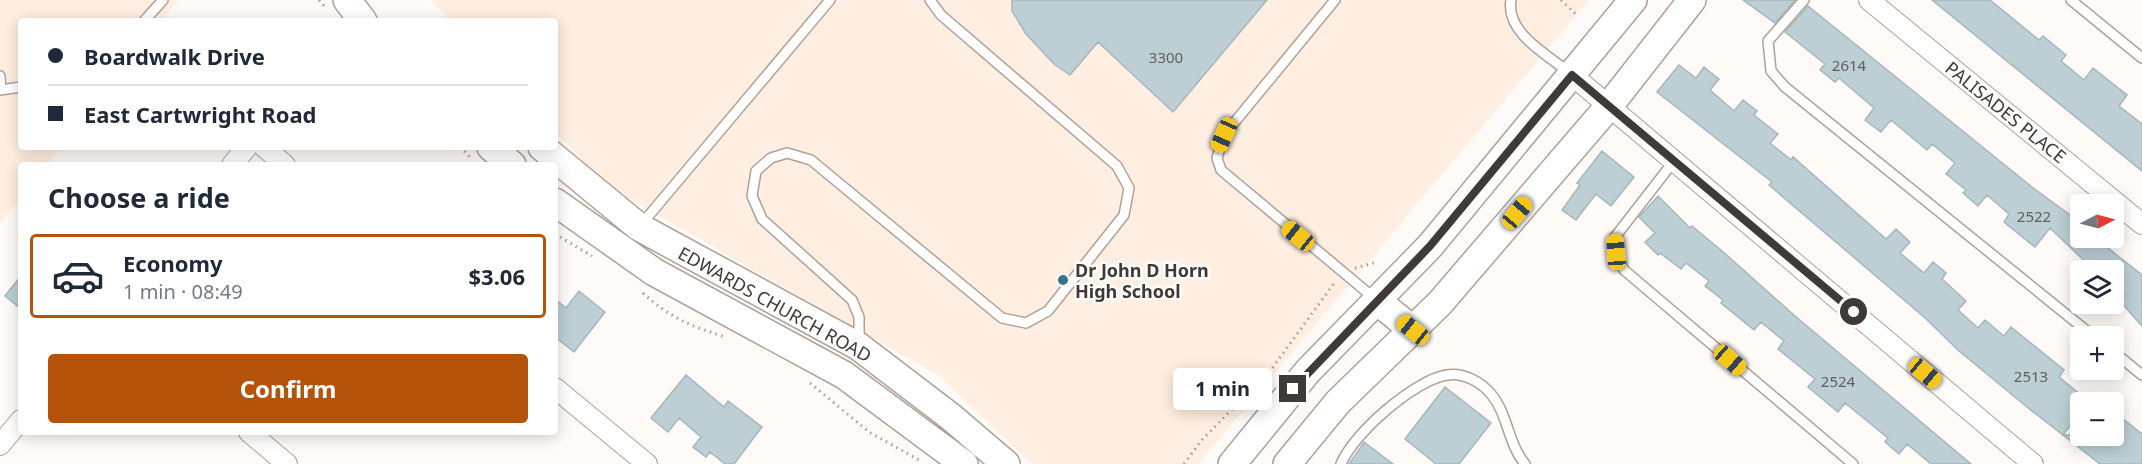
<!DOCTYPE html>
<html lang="en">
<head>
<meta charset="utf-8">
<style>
  body { margin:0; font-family:"Noto Sans",sans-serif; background:#f2f2f3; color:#1f2937; height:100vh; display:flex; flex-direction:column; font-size:22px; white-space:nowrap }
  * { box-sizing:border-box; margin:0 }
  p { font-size:20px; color:#747a83 }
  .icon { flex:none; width:33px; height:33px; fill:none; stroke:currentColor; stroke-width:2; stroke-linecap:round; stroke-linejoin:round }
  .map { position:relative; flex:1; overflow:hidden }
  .details { position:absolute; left:18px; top:162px; width:540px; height:273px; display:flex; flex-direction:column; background:#fff; border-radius:6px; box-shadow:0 3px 15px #0003 }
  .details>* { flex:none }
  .top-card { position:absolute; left:18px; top:18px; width:540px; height:132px; border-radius:6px; box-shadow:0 3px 15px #0003; display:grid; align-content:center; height:132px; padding:0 30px; background:#fff }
  .needle { width:39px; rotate:84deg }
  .fabs { position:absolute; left:2070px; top:194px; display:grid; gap:12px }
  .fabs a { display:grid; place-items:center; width:54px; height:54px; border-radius:6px; background:#fff; box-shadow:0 3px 15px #0003; font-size:30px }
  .end { position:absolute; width:27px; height:27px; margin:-14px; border:8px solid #403a36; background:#fff; box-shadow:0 0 0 3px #fff }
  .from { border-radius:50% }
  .bubble { position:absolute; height:42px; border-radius:6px; background:#fff; box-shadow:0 3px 15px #0003; font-size:20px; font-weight:700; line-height:42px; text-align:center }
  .car { position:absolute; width:18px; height:36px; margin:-18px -9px; border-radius:8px; box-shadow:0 0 4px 2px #0007; background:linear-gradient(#f5c518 24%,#345 0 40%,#f5c518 0 76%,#345 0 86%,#f5c518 0) }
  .top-card b { display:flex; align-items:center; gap:21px; height:57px; font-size:22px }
  .top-card b+b { border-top:2px solid #e0e1e3 }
  .top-card i { width:15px; height:15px; background:#1f2937 }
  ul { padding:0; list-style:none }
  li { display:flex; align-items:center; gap:18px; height:84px; margin:0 12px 9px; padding:0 18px; border:3px solid transparent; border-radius:6px }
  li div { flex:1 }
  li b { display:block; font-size:22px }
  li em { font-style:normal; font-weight:700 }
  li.on { border-color:#b45309 }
  li>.icon { width:54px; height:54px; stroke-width:1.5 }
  h2 { padding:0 30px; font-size:27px; line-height:72px }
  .cta { display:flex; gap:12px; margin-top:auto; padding:12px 30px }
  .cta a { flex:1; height:69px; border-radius:6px; background:#b45309; color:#fff; font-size:24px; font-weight:700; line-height:69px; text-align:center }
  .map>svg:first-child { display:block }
</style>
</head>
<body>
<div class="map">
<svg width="2142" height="464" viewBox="0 0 2142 464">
  <rect width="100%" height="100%" fill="#fdfaf8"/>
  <!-- built -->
  <path fill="#ffeee1" d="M 0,0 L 178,0 L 162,21 L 21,21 L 21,147 L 61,147 L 47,165 L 21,165 L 21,197 L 0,223 Z
    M 431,0 L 1589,0 L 1198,464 L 1032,464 L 938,375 L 607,186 L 555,131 L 555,21 L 451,21 Z"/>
  <!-- building -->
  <path fill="#bdced5" stroke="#a5b6bd" stroke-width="1.5" d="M 1012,0 L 1267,0 L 1173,112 L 1098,42 L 1070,75 L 1054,64 L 1026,34 L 1012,11 Z
    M 1743,0 L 1795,0 L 1775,23 Z
    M 1932,0 L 1990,0 L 2039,40 L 2043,36 L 2066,55 L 2061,61 L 2084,80 L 2093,68 L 2112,83 L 2127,95 L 2119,106 L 2142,124 L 2142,171 Z
    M 1808,6 L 2032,187 L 2070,215 L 2080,224 L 2080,237 L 2094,237 L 2142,275 L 2142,326 L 2120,301 L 2126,296 L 2114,286 L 2114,270 L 2094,270 L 2050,228 L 2035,247 L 2004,222 L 2009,214 L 1987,195 L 1978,206 L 1963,193 L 1966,190 L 1946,174 L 1955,163 L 1932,144 L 1927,150 L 1891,120 L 1881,132 L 1865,120 L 1874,108 L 1839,78 L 1835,82 L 1820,70 L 1825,64 L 1785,32 Z
    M 1679,65 L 1696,78 L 1704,67 L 1719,79 L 1710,90 L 1734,111 L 1743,100 L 1757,111 L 1754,115 L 1778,134 L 1770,143 L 1791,160 L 1793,157 L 1886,239 L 1896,229 L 1910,242 L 1900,253 L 1924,273 L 1933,262 L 1946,273 L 1942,279 L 1966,301 L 1958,310 L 1978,328 L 1985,320 L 2004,336 L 2011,327 L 2064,370 L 2059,377 L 2080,394 L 2080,413 L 2063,435 L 2114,435 L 2123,419 L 2142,434 L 2142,464 L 2100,464 L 2027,407 L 1959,351 L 1924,317 L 1769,185 L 1772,182 L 1657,92 Z
    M 1602,151 L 1634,177 L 1611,206 L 1596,194 L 1576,220 L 1562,210 L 1580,185 L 1577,183 Z
    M 1658,196 L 1690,228 L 1692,226 L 1722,251 L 1795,316 L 1971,464 L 1931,464 L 1907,444 L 1899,454 L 1885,442 L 1888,438 L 1845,403 L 1838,412 L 1808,387 L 1815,379 L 1778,349 L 1784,341 L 1761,322 L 1754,330 L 1721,303 L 1723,300 L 1705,286 L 1709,281 L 1686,263 L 1681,269 L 1660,253 L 1658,255 L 1645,242 L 1655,233 L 1639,217 Z
    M 21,276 L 21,309 L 5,296 Z
    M 579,291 L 605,312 L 574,352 L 555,337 L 555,299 L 566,308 Z
    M 686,375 L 724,407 L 728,401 L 762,427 L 734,464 L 725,464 L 710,452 L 706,457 L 693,447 L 701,437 L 679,418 L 668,432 L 651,418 Z
    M 1445,387 L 1491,423 L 1459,464 L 1436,464 L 1405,439 Z
    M 1364,442 L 1393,464 L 1349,464 Z"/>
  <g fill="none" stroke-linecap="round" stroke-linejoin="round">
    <!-- lane casing -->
    <g stroke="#afa198" stroke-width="12">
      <path id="lane" d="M 1335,0 L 1224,135 L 1217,158 L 1221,170 L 1374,298
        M 1511,0 C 1505,33 1549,56 1570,73
        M 1804,0 L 1768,41 L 1771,71 L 1785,87 L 2093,336
        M 2071,0 L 2142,58
        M 144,21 L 163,0
        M 0,76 L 1,90
        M 0,90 L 21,87
        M 1674,161 L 1615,237 L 1616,252 L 1624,270 L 1853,464
        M 640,226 L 830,0
        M 859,343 L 859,317 L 852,300 L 762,219 L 752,196 L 756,171 L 771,158 L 787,153 L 811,160 L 1002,318 L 1026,323 L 1048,311 L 1124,215 L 1129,188 L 1117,166 L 941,15 L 930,0
        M 2114,352 L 2142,375
        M 1341,464 C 1353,434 1414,380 1447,375 C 1463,372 1481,382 1491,394 C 1508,414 1508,444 1525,464"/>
    </g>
    <!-- street casing -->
    <g stroke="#afa198" stroke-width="22">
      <path id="street" d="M 1869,0 L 2142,224
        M 1572,75 L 2033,464
        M 264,147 L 285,165
        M 232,165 L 247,147
        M 555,388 L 647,464
        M 249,432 L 287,464
        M 0,445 L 21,420"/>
    </g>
    <!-- secondary casing -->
    <g stroke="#afa198" stroke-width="30">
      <path id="secondary" d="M 347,0 L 363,21
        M 491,147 L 512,165
        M 542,147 L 639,227 L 858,346 L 951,417 L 1006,464
        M 555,202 L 654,272 L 844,375 L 964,464
        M 1376,300 L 1413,330
        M 1232,464 L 1308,371 L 1430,246 L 1633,0
        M 1287,464 L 1338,402 L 1440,303 L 1609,106 L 1692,0"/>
    </g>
    <!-- path -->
    <path stroke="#a39f9c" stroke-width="3" stroke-dasharray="1.5 4.5" stroke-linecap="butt" d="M 319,0 L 326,8
      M 1561,0 L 1578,16
      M 460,147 L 472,159
      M 555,234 L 592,256
      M 1355,268 L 1374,263
      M 643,293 C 670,318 691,326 725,337
      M 810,383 L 869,432 L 919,460
      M 1184,464 L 1201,441 L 1238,403 L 1246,390 L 1265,378 L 1335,282"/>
    <!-- lane -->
    <use href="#lane" stroke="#fff" stroke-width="9"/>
    <!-- street -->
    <use href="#street" stroke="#fff" stroke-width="20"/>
    <!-- secondary -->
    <use href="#secondary" stroke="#fff" stroke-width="27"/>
  </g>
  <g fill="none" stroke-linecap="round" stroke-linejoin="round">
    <!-- route -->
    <path stroke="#403a36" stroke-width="8" d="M 1293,389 L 1430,246 L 1572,75 L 1854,312"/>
  </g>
  <!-- markers -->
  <circle fill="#357388" stroke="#fff" stroke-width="2" cx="1063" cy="280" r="6"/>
  <g text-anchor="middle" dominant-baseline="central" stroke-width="5" stroke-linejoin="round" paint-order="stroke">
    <!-- number labels -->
    <g font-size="15" fill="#5f5f5e">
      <text x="1166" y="57">3300</text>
      <text x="1849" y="65">2614</text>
      <text x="2034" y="216">2522</text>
      <text x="2031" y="376">2513</text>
      <text x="1838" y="381">2524</text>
    </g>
    <!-- street labels -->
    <g font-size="18" fill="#403a36" stroke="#fff">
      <text transform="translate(2006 112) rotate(39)">PALISADES PLACE</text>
      <text transform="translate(775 304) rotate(29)">EDWARDS CHURCH ROAD</text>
    </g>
    <!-- poi labels -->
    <g font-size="18" font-weight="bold" fill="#403a36" stroke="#fff" text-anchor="start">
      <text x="1075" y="270">Dr John D Horn<tspan x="1075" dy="21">High School</tspan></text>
    </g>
  </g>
</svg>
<div class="fabs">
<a><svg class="needle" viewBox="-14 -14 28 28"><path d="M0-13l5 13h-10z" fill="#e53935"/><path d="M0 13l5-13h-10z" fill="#747a83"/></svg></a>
<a><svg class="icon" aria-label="layers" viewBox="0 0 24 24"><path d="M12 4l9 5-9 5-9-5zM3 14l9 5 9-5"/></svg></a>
<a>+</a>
<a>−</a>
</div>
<i class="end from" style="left:1854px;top:312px"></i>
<i class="end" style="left:1293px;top:389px"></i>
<div class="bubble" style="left:1173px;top:368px;width:99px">1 min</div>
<i class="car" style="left:1224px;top:135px;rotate:204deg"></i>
<i class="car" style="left:1517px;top:213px;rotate:40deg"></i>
<i class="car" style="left:1298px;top:236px;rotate:309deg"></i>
<i class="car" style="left:1616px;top:252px;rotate:356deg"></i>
<i class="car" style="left:1413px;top:330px;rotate:309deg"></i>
<i class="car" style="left:1730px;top:360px;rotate:131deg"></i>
<i class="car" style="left:1925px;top:373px;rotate:130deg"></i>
<div class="top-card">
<b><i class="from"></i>Boardwalk Drive</b>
<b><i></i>East Cartwright Road</b>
</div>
<section class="details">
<h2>Choose a ride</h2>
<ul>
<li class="on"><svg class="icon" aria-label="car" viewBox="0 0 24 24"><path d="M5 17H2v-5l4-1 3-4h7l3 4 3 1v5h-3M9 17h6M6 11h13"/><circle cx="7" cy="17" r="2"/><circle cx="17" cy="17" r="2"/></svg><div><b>Economy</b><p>1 min · 08:49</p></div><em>$3.06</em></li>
</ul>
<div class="cta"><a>Confirm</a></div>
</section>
</div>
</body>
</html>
